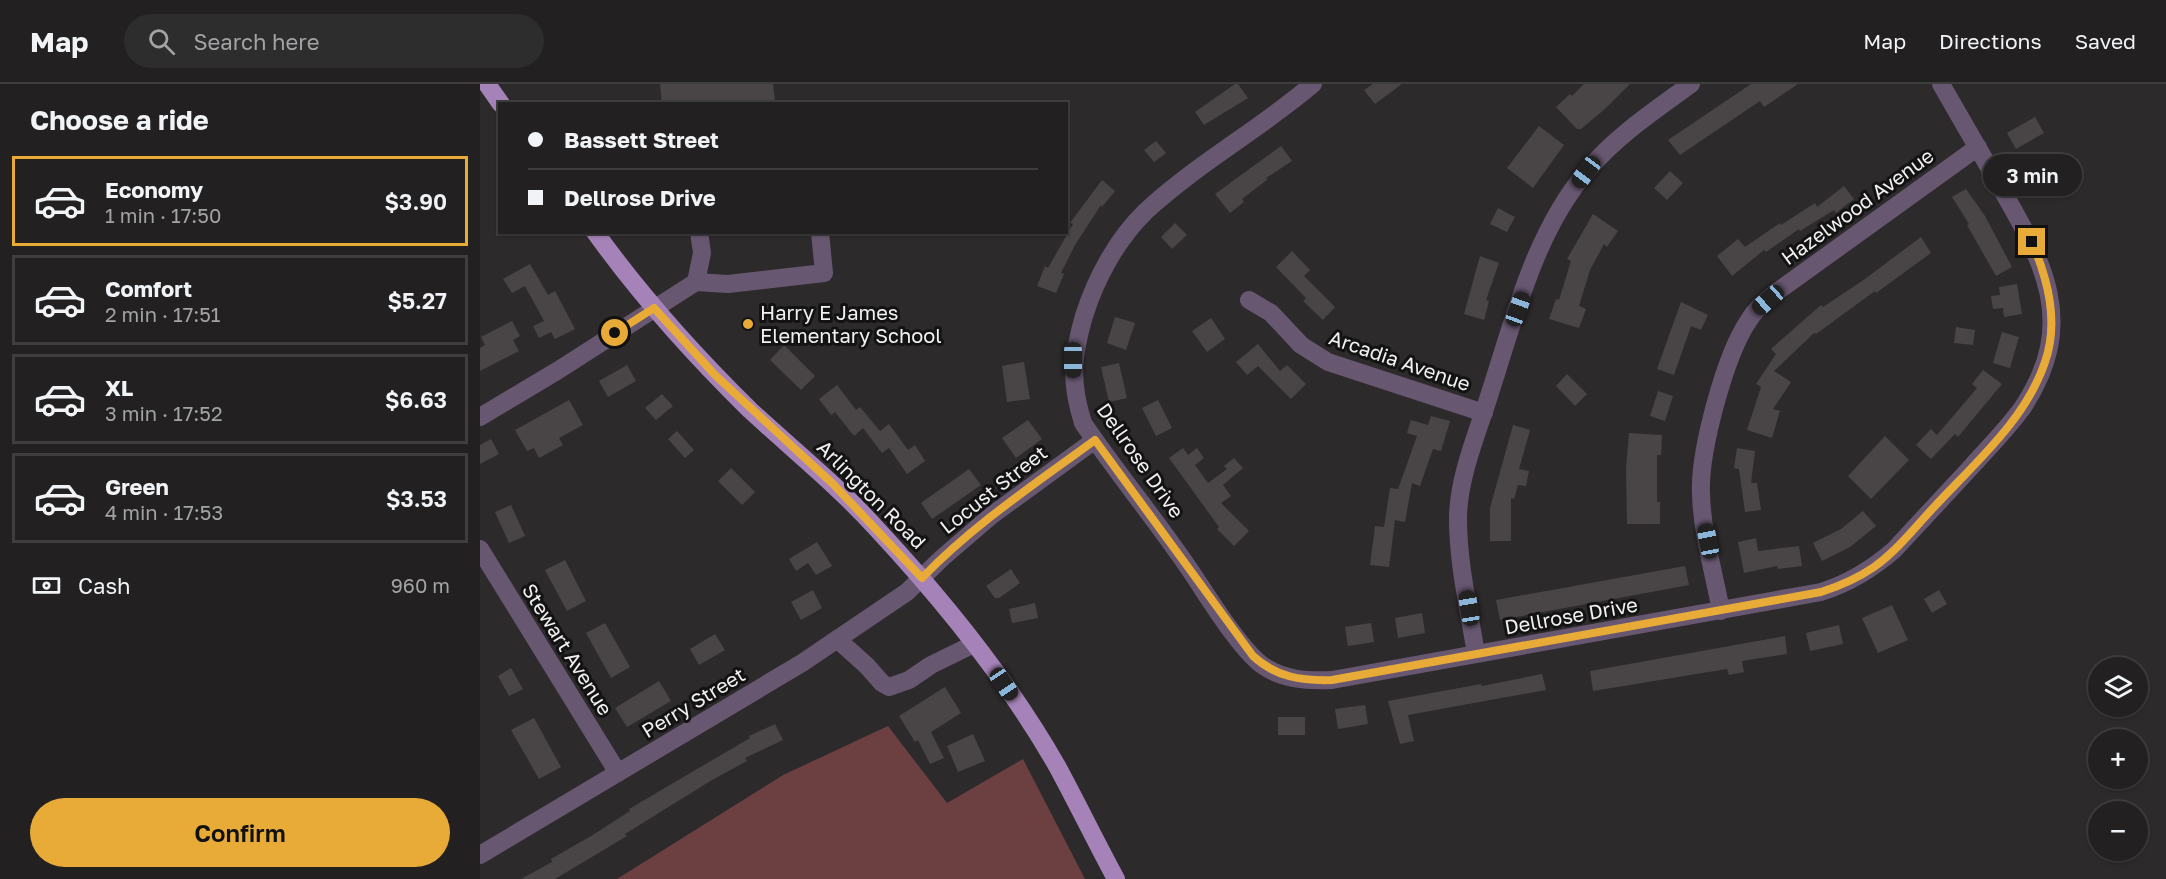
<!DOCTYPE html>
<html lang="en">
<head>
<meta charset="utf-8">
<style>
  body { margin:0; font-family:"Golos Text",sans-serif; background:#2e2d2e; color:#f1f3f6; height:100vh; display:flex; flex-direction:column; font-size:22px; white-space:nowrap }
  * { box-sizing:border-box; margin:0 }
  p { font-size:20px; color:#a2a3a5 }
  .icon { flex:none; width:33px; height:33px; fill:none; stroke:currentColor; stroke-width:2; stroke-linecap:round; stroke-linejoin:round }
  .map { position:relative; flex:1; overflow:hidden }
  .details { display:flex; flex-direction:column; background:#222021; width:480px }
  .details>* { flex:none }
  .hud { position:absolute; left:18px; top:18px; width:570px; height:132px; border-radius:0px; box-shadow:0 2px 4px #0004,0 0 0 2px #3f3e3f; display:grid; align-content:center; height:132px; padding:0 30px; background:#222021 }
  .tools { position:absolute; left:1608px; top:573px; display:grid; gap:12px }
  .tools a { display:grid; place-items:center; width:60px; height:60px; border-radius:50%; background:#222021; box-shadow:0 2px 4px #0004,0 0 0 2px #3f3e3f; font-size:30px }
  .end { position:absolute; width:27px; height:27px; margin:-14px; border:8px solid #e8ab37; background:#111; box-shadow:0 0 0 3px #111 }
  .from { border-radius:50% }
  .bubble { position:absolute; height:42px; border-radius:21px; background:#222021; box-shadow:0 2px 4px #0004,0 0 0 2px #3f3e3f; font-size:20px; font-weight:600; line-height:42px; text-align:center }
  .car { position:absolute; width:18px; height:36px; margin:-18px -9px; border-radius:8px; box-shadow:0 0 4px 2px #0007; background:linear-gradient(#222 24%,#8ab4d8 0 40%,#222 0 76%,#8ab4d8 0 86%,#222 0) }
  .hud b { display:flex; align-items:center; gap:21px; height:57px; font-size:22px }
  .hud b+b { border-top:2px solid #3f3e3f }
  .hud i { width:15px; height:15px; background:#f1f3f6 }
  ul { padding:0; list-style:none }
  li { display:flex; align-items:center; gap:18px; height:90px; margin:0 12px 9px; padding:0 18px; border:3px solid #3f3e3f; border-radius:0px }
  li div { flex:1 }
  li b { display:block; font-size:22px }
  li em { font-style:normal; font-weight:600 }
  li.active { border-color:#e8ab37 }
  li>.icon { width:54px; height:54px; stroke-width:1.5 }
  h2 { padding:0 30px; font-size:27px; line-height:72px }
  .pay { display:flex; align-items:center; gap:15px; height:66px; padding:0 30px; font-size:22px }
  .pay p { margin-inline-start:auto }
  .action { display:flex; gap:12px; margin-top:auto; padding:12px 30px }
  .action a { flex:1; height:69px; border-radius:36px; background:#e8ab37; color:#111; font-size:24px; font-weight:600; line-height:69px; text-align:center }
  header { display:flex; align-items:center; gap:36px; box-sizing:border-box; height:84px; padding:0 30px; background:#222021; border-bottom:2px solid #3f3e3f }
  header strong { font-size:28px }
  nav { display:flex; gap:33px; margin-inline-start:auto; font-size:21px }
  .search { width:420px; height:54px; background:#2e2d2e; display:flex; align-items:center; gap:15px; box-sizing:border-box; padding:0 21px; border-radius:33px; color:#a2a3a5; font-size:22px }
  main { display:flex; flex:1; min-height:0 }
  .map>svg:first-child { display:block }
</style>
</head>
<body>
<header>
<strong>Map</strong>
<div class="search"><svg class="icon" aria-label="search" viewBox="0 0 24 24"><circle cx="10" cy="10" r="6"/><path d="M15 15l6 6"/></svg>Search here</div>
<nav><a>Map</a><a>Directions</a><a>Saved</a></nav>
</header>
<main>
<section class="details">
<h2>Choose a ride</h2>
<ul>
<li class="active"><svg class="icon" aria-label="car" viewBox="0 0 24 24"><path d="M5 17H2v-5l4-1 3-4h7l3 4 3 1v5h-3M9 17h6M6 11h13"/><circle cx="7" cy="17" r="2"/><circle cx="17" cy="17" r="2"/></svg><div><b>Economy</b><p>1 min · 17:50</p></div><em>$3.90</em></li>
<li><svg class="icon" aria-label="car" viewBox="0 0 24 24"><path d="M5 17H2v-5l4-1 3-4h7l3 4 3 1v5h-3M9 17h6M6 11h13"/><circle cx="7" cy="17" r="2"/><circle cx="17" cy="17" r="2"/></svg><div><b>Comfort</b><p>2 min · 17:51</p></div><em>$5.27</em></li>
<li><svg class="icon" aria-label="car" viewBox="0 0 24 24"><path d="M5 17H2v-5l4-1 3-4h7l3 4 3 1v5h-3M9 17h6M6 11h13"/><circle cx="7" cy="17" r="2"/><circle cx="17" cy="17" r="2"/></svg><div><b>XL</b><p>3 min · 17:52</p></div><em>$6.63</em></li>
<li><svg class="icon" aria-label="car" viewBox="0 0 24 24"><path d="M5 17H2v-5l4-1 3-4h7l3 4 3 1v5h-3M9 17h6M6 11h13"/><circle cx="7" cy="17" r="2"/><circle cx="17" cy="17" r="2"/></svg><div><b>Green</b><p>4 min · 17:53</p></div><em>$3.53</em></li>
</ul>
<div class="pay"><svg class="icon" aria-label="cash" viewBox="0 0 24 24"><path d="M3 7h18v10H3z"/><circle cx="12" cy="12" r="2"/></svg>Cash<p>960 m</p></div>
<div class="action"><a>Confirm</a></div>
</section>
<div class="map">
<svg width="1686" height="795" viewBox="0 0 1686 795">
  <rect width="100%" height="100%" fill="#2d2a2c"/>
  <!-- green -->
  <path fill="#6c3f41" d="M 408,642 L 467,719 L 543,675 L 605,795 L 137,795 L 303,691 Z"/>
  <!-- building -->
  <path fill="#494547" d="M 180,0 L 293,0 L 295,17 L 182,20 Z
    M 755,0 L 758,0 L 768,14 L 724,41 L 715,28 Z
    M 893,0 L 922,0 L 895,20 L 884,6 Z
    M 1104,0 L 1150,0 L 1126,24 L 1101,45 L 1097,45 L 1076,23 L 1090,10 L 1092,12 Z
    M 1271,0 L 1318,0 L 1284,23 L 1280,17 L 1200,71 L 1188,56 Z
    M 1555,33 L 1564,49 L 1536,65 L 1527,49 Z
    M 1059,42 L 1084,61 L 1053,104 L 1027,84 Z
    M 676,57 L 686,69 L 674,78 L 664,66 Z
    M 801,62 L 812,77 L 786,94 L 788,95 L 762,115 L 764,118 L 750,129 L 735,110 Z
    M 1190,87 L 1203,99 L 1187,116 L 1174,104 Z
    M 622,96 L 635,107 L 622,123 L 621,121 L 595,161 L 581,189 L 584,190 L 576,209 L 557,202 L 565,182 L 568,184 L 593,140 L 590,139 Z
    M 1364,102 L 1374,115 L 1356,129 L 1354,126 L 1320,147 L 1319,145 L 1286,168 L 1284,166 L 1252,192 L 1237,172 L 1258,155 L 1265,163 L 1300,139 L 1301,141 L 1335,119 L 1337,123 Z
    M 1486,105 L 1505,132 L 1532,183 L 1516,192 L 1487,141 L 1489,140 L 1472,113 Z
    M 1018,124 L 1035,133 L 1027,148 L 1010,140 Z
    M 1113,130 L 1138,147 L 1127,163 L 1124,160 L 1110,186 L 1099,222 L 1106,225 L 1099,244 L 1069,235 L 1076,215 L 1079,216 L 1091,177 L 1087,175 Z
    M 695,139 L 707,151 L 692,165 L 681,153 Z
    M 1441,153 L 1451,169 L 1396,209 L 1395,207 L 1336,250 L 1334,249 L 1294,287 L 1311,298 L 1293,325 L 1300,327 L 1292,354 L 1267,346 L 1281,303 L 1276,300 L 1296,270 L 1291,265 L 1341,221 L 1343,223 L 1385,195 Z
    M 812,167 L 830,186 L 824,192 L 855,223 L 843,236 L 823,217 L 826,214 L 796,183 Z
    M 1000,172 L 1019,179 L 1006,216 L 1009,217 L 1004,236 L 984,230 Z
    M 50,180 L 68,211 L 75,207 L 95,245 L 75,255 L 71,248 L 59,254 L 53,242 L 64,237 L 45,202 L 32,209 L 23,195 Z
    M 1537,200 L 1542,230 L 1524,233 L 1523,224 L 1513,225 L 1511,212 L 1520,211 L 1519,203 Z
    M 1201,218 L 1228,231 L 1221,246 L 1211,242 L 1194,291 L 1177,285 Z
    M 635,233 L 655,239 L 646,266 L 627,259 Z
    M 731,234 L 745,255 L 727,268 L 712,247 Z
    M 32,237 L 40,252 L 33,256 L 39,267 L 0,287 L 0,264 L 5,261 L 1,253 Z
    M 1476,243 L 1495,246 L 1493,261 L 1474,259 Z
    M 1522,248 L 1539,253 L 1530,284 L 1513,279 Z
    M 778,260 L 800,287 L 807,281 L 826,300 L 811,315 L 778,282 L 767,291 L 756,278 Z
    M 304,261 L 335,292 L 321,306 L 290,276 Z
    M 544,278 L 550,315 L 527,318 L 522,282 Z
    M 639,279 L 647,314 L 629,318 L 621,283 Z
    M 147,281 L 156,297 L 128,313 L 119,297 Z
    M 1503,286 L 1522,300 L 1478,353 L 1475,350 L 1451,375 L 1436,361 L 1451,345 L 1457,351 L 1497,304 L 1492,300 Z
    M 1087,290 L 1107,310 L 1095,322 L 1076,302 Z
    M 357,301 L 376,326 L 380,323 L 400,347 L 409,340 L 428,366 L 435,361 L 445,377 L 427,390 L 409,364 L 402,369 L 383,344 L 374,352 L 355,328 L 351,331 L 339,315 Z
    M 1178,307 L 1193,312 L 1185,337 L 1170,332 Z
    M 182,310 L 193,322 L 176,336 L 165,324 Z
    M 89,316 L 103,341 L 79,354 L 83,361 L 59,374 L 54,364 L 47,367 L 35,346 Z
    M 678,316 L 692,344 L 676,352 L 662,324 Z
    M 951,332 L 970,337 L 961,367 L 953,365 L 940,402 L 932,399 L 925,438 L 915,436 L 909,483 L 890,481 L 895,442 L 904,443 L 910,404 L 918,405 L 937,352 L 927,349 L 931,336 L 948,341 Z
    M 548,336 L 562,355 L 536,374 L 522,354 Z
    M 1033,341 L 1050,346 L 1039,385 L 1049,387 L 1046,402 L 1038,401 L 1034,415 L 1031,414 L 1031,457 L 1010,457 L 1010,424 Z
    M 197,347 L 214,366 L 205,374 L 188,355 Z
    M 1149,349 L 1182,351 L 1181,371 L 1177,371 L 1177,418 L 1180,418 L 1180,440 L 1147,440 L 1146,384 Z
    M 1405,352 L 1429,376 L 1391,415 L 1368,392 Z
    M 11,355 L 19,370 L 0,380 L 0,361 Z
    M 703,364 L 708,371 L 717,364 L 724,374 L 715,381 L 728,399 L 747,385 L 744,382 L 754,374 L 763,384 L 743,401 L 751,412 L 741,419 L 769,447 L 754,462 L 737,445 L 739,443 L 689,374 Z
    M 1257,364 L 1275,367 L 1271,399 L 1277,399 L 1281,426 L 1265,428 L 1259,385 L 1254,384 Z
    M 251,384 L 275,408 L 262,421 L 238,397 Z
    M 489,385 L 501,401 L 452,435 L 441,419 Z
    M 31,421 L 45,452 L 29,459 L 15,428 Z
    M 1383,427 L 1396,442 L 1370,463 L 1342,477 L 1333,459 L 1361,445 Z
    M 1276,454 L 1278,467 L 1319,462 L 1322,482 L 1298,485 L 1297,482 L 1264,489 L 1258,458 Z
    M 337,458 L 352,482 L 336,491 L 328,479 L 316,487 L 309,475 Z
    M 85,476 L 106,517 L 87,527 L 65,486 Z
    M 1205,482 L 1209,501 L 1020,536 L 1016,516 Z
    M 531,485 L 540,499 L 519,514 L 515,514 L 506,502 Z
    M 333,506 L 342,524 L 321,536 L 311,518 Z
    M 1459,506 L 1467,520 L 1452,529 L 1444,515 Z
    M 555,519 L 558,534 L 532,539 L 529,525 Z
    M 1412,521 L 1428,556 L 1398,569 L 1382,534 Z
    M 942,529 L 945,549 L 918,554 L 915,534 Z
    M 125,539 L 150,583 L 131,594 L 106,549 Z
    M 891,539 L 894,558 L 868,562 L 865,543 Z
    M 1359,541 L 1363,560 L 1330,567 L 1326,549 Z
    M 235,550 L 245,566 L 219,581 L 210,565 Z
    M 1305,552 L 1307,570 L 1262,577 L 1264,588 L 1249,591 L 1247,585 L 1113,607 L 1110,587 Z
    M 31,584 L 43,605 L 29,612 L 18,592 Z
    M 1062,590 L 1066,606 L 928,631 L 934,657 L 920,660 L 908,617 L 1001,600 L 1002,602 Z
    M 179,597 L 191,617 L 147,643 L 135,624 Z
    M 465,603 L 481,629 L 451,648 L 464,674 L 450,680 L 438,656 L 435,658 L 419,632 Z
    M 885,621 L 888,640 L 858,645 L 855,625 Z
    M 798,633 L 825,633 L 825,651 L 798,651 Z
    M 54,634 L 81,683 L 59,695 L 31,646 Z
    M 295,640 L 303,656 L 265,674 L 267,677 L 232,696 L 145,750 L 147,752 L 75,795 L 41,795 L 72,778 L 71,775 L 111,752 L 150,727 L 149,725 L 270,654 L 269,652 Z
    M 493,650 L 505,677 L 478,688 L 467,662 Z"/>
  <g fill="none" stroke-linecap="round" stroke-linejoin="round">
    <!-- minor -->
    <path stroke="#685771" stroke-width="18" d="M 833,0 C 780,45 717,80 666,127 C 637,155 616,194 604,232 C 592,273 590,298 603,339 C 637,389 676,436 710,486 C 727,511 759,564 782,581 C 803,596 827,597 852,596 L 1341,508 C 1370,499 1392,485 1414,466 C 1440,438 1466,410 1492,382 C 1509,363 1528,344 1543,323 C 1599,238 1563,177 1518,99 C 1499,66 1480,33 1461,0
      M 216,198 L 222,169 L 219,148
      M 769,216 L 791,229 L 821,261 L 848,278 L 1004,329
      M 0,333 L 77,287 L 216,198 L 248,200 L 344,189 L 340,148
      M 0,465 L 138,689
      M 1241,527 C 1234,489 1222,449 1221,410 C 1219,368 1245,271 1269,236 C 1276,224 1287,216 1298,207 L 1498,63
      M 357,555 L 387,582 L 402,599 L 409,603 L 429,596 L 451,581 L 494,560
      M 996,570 C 989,526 978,480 978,435 C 978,394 997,350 1009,312 C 1034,236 1054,149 1107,87 C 1136,52 1174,27 1211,0
      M 0,771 L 322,579 L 427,508 L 462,474 L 512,431 L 615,356"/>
    <!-- major -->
    <path stroke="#a582b7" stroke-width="18" d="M 7,0 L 21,20
      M 115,148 C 161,212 214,271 270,326 C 312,365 357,401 396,444 C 464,517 528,596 577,682 C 597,719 616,758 636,795"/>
  </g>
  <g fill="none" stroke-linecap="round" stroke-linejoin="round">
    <!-- route -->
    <path stroke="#e8ab37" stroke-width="8" d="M 135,249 L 174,224 L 235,291 L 353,400 L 442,494 C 493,441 555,400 615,356 L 773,572 C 796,593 821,597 852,596 L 1341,508 C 1360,502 1378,494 1394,483 C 1418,466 1436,442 1455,422 C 1496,378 1546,335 1565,278 C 1579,238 1568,196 1552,158"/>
  </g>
  <!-- markers -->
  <circle fill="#e8ab37" stroke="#141314" stroke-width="2" cx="268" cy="240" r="6"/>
  <g text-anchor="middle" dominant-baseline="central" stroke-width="6" stroke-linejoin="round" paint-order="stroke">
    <!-- street labels -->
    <g font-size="20" fill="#f2f0f1" stroke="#141314">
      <text transform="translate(1377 122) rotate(-36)">Hazelwood Avenue</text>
      <text transform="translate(920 276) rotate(19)">Arcadia Avenue</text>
      <text transform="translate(661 376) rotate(55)">Dellrose Drive</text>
      <text transform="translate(513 405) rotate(-38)">Locust Street</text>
      <text transform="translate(392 410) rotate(45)">Arlington Road</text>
      <text transform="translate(1091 531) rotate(-10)">Dellrose Drive</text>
      <text transform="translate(88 565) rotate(58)">Stewart Avenue</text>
      <text transform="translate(213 618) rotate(-31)">Perry Street</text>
    </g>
    <!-- poi labels -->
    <g font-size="20" fill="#f2f0f1" stroke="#141314" text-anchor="start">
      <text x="280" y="228">Harry E James<tspan x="280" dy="23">Elementary School</tspan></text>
    </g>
  </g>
</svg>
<div class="tools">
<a><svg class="icon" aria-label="layers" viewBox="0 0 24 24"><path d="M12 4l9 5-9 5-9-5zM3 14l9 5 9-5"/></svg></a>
<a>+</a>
<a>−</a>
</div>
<i class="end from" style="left:135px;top:249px"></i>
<i class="end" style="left:1552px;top:158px"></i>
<div class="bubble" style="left:1503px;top:70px;width:99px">3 min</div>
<i class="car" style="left:1106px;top:88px;rotate:217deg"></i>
<i class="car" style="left:1288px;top:216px;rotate:229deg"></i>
<i class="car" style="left:1038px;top:225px;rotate:20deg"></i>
<i class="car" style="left:593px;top:276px;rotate:180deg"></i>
<i class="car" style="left:1228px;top:457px;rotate:349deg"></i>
<i class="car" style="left:989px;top:524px;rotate:351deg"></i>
<i class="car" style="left:524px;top:600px;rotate:146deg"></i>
<div class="hud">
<b><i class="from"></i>Bassett Street</b>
<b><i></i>Dellrose Drive</b>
</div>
</div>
</main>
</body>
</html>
